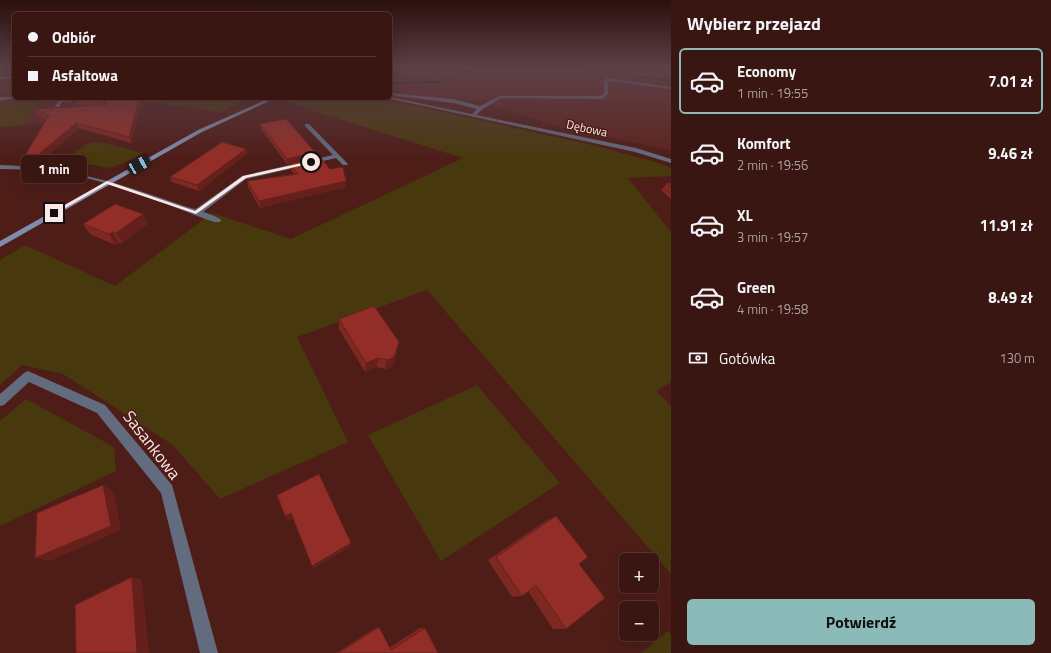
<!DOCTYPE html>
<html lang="pl">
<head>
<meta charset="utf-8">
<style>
  body { margin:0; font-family:"Titillium Web",sans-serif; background:#411f1b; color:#f1f3f6; height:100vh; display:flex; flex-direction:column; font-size:15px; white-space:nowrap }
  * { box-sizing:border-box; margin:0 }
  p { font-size:13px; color:#ab9f9f }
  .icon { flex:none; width:22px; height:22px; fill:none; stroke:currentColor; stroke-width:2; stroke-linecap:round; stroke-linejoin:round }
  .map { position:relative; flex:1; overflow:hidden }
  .drawer { display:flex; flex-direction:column; background:#3a1612; width:380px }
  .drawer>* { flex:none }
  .guide { position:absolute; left:12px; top:12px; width:380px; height:88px; border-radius:6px; box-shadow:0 4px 16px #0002,0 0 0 1px #543532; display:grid; align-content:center; height:88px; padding:0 16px; background:#3a1612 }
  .buttons { position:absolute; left:619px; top:553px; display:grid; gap:8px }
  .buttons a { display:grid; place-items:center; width:40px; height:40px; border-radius:6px; background:#3a1612; box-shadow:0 4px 16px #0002,0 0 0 1px #543532; font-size:20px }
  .end { position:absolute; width:18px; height:18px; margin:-9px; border:5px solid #fbe7e4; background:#111; box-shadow:0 0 0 2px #111 }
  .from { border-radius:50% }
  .bubble { position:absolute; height:28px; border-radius:6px; background:#3a1612; box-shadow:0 4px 16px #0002,0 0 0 1px #543532; font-size:13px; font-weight:700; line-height:28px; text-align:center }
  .car { position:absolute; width:12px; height:24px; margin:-12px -6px; border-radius:5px; box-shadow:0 0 3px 1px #0007; background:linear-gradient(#222 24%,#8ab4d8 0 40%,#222 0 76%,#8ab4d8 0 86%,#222 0) }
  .guide b { display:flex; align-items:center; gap:14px; height:38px; font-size:15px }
  .guide b+b { border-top:1px solid #543532 }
  .guide i { width:10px; height:10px; background:#f1f3f6 }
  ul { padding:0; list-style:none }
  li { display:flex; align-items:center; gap:12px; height:66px; margin:0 8px 6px; padding:0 8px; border:2px solid transparent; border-radius:6px }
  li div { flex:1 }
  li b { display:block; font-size:15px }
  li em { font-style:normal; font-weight:700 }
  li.on { border-color:#8bbbb9 }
  li>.icon { width:36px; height:36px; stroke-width:1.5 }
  h2 { padding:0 16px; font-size:18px; line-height:48px }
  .pay { display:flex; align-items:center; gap:10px; height:44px; padding:0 16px; font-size:15px }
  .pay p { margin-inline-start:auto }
  .primary-button { display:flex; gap:8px; margin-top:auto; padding:8px 16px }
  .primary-button a { flex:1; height:46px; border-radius:6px; background:#8bbbb9; color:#111; font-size:16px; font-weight:700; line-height:46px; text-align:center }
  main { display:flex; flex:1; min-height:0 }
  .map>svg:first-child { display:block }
</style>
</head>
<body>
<main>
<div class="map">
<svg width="671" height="653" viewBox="0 0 671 653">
  <rect width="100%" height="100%" fill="#4e1d18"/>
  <!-- built -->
  <path fill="#5c231e" d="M 472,68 L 586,68 L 671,79 L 671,150 L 565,129 L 478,101 L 406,94 L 390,88 L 390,80 L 426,80 Z
    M 14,92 L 14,98 L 154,98 L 128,118 L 25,125 L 40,100 L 0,104 L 0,93 Z"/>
  <!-- green -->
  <path fill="#48380d" d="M 433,68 L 472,68 L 434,78 Z
    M 586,68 L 671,68 L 671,79 Z
    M 14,80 L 14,92 L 0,93 C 0,83 5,82 14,80 Z
    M 154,98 L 250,98 L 220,112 L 150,102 Z
    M 295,98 L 364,98 L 423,108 L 596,146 L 652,161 L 671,168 L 671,176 L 628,178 L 671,232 L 671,382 L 656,391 L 671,406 L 671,574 L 427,290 L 297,337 L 348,442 L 220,499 L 173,445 L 63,374 L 22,365 L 0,385 L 0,260 L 25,245 L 115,286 L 212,213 L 291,239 L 463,158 L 286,102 Z
    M 40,100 L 25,125 L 0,127 L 0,104 Z
    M 98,142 L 104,143 L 143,153 L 122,164 L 110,168 L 63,160 L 87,144 Z
    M 477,385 L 560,483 L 441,561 L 368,435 Z
    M 26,399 L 114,447 L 116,471 L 0,526 L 0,421 Z
    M 668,631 L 671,635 L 671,653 L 641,653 Z"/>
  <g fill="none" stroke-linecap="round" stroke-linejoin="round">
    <!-- stream -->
    <path fill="#031619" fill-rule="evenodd" d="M 477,68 L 482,68 L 437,83 L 390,84 L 390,82 L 437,81 Z
      M 570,68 L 578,68 L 671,80 L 671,82 Z"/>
    <!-- lane -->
    <path fill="#636b7f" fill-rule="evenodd" d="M 606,78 L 671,87 L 671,89 L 608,81 L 608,94 L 603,99 L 501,98 L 483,109 L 474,117 L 471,115 L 477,109 L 453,103 L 390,95 L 390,93 L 453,99 L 480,106 L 500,96 L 600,96 L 604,94 L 604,79 Z
      M 0,97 L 14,97 L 14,98 L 16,98 L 0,101 Z
      M 60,98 L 81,98 L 84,100 L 62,102 L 58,109 L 64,110 L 64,112 L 52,112 Z
      M 108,98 L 112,98 L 109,108 L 96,109 L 96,107 L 105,106 Z
      M 305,124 L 309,124 L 348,164 L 347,165 L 343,165 L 336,158 L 246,179 L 199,215 L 193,215 L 193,211 L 242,176 L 333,155 L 305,126 Z
      M 28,371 L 105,405 L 172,485 L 218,653 L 200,653 L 161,493 L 97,413 L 29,382 L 4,405 L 0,406 L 0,394 L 24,373 Z"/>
    <!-- street -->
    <path fill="#636b7f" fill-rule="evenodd" d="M 390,97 L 636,148 L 671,159 L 671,163 L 635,152 L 387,98 Z
      M 0,165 C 67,166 122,184 184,206 C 194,209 214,214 221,220 L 220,222 L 214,222 C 162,203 110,180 55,172 C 36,170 18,169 0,169 Z"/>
    <!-- secondary -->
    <path fill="#7f8cac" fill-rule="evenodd" d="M 14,76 L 14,78 L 0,79 L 0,77 Z
      M 270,98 L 276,98 L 202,132 L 0,247 L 0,241 L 198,130 Z"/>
  </g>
  <!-- wall -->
  <path fill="#7e2822" d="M 107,98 L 104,105 L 78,106 L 75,101 Z
    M 142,98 L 131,143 L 79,128 L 36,166 L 27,165 L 23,159 L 47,119 L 36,115 L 33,109 L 105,105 L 109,102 Z
    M 260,124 L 315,152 L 315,158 L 287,164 L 261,129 Z
    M 246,149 L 247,154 L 199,191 L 172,182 L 170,177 Z
    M 290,164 L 330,169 L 346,181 L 346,187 L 260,208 L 248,187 L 247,181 L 294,174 L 291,170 Z
    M 667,183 L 671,183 L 671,199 L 661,190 Z
    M 143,214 L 148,224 L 122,243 L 119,243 L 115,245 L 90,234 L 83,224 Z
    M 339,319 L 397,352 L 392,367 L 385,369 L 377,367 L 365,372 L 339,329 Z
    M 556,516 L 579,564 L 566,629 L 553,629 L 528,591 L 522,596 L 512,597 L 488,560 L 546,521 Z
    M 377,627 L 379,627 L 389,648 L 420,628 L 425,628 L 438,653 L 336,653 Z"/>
  <!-- shaded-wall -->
  <path fill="#66201b" d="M 102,98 L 107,98 L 104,105 L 101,99 Z
    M 139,98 L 142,98 L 131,143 L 129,137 Z
    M 76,123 L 79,128 L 36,166 L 32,160 Z
    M 246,149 L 247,154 L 199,191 L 197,185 Z
    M 315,152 L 315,158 L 287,164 L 287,159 Z
    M 346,181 L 346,187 L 260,208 L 259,201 Z
    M 143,214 L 148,224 L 122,243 L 116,233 Z
    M 113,232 L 119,243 L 115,245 L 109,234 Z
    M 399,342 L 397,352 L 392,367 L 385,369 L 387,360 Z
    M 378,358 L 377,367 L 365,372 L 366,363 Z
    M 103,485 L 114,492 L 121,530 L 50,561 L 35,558 Z
    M 291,513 L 293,519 L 287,521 L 285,516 Z
    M 351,543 L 350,547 L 313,569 L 312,566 Z
    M 132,577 L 142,579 L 149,653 L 137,653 Z"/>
  <!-- building -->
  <path fill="#922e27" stroke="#66201b" d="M 77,98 L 102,98 L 101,99 L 75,101 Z
    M 110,98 L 139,98 L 129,137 L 76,123 L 32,160 L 23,159 L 49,115 L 33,109 L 105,105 L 109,102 Z
    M 286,119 L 315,152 L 287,159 L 260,124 Z
    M 222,142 L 246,149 L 197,185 L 170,177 Z
    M 320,157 L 330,169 L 343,167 L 346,181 L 259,201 L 247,181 L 298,174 L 290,164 Z
    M 667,183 L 671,183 L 671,187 Z
    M 115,204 L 143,214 L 116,233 L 113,232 L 109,234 L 83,224 Z
    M 374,306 L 399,342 L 394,357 L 387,360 L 378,358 L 366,363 L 339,319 Z
    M 319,474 L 351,543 L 312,566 L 291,513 L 285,516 L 277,495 Z
    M 103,485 L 111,526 L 35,558 L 37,513 Z
    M 556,516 L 588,557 L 579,564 L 605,598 L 566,629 L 536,585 L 522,596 L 496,557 Z
    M 132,577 L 137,653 L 76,653 L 75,605 Z
    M 379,627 L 391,650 L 425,628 L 438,653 L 338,653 Z"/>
  <!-- sky -->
  <linearGradient id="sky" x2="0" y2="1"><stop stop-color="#2b100d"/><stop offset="0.43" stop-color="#5d4048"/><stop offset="1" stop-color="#5d4048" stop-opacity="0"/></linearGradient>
  <rect width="671" height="159" fill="url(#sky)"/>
  <!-- route -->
  <path fill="#fbe7e4" d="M 311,161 L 313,163 L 246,178 L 196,214 L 107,184 L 55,214 L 51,213 L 107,181 L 195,211 L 243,176 Z"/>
  <g text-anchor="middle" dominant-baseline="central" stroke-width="3" stroke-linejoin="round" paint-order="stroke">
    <!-- far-street labels -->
    <g font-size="12" fill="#fbe7e4" stroke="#4e1d18">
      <text transform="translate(587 128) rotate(12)">Dębowa</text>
    </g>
    <!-- near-street labels -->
    <g font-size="17" fill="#fbe7e4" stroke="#4e1d18">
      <text transform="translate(152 445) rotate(52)">Sasankowa</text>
    </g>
  </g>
</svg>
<div class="buttons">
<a>+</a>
<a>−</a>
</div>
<i class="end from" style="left:311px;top:162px"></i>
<i class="end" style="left:54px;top:213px"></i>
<div class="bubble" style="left:21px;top:155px;width:66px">1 min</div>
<i class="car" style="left:139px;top:165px;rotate:60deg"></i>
<div class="guide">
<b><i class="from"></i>Odbiór</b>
<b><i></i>Asfaltowa</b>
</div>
</div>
<section class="drawer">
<h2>Wybierz przejazd</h2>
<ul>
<li class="on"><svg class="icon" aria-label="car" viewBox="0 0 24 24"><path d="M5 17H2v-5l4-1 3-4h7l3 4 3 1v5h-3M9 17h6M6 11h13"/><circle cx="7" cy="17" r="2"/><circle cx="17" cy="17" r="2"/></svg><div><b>Economy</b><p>1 min · 19:55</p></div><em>7.01 zł</em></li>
<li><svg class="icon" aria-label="car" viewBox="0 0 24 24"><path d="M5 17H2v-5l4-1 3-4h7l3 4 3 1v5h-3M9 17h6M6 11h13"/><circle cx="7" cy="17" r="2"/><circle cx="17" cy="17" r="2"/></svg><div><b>Komfort</b><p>2 min · 19:56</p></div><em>9.46 zł</em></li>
<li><svg class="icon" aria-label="car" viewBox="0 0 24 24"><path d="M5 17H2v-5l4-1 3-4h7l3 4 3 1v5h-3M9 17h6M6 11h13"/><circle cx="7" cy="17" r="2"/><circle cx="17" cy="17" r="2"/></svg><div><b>XL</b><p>3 min · 19:57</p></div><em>11.91 zł</em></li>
<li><svg class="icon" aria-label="car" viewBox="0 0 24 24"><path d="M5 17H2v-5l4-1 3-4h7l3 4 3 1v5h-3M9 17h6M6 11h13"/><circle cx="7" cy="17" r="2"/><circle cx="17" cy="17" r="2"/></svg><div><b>Green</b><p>4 min · 19:58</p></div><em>8.49 zł</em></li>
</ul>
<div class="pay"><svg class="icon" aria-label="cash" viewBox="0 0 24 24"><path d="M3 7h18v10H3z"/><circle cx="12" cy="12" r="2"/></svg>Gotówka<p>130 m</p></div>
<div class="primary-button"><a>Potwierdź</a></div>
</section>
</main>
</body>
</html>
